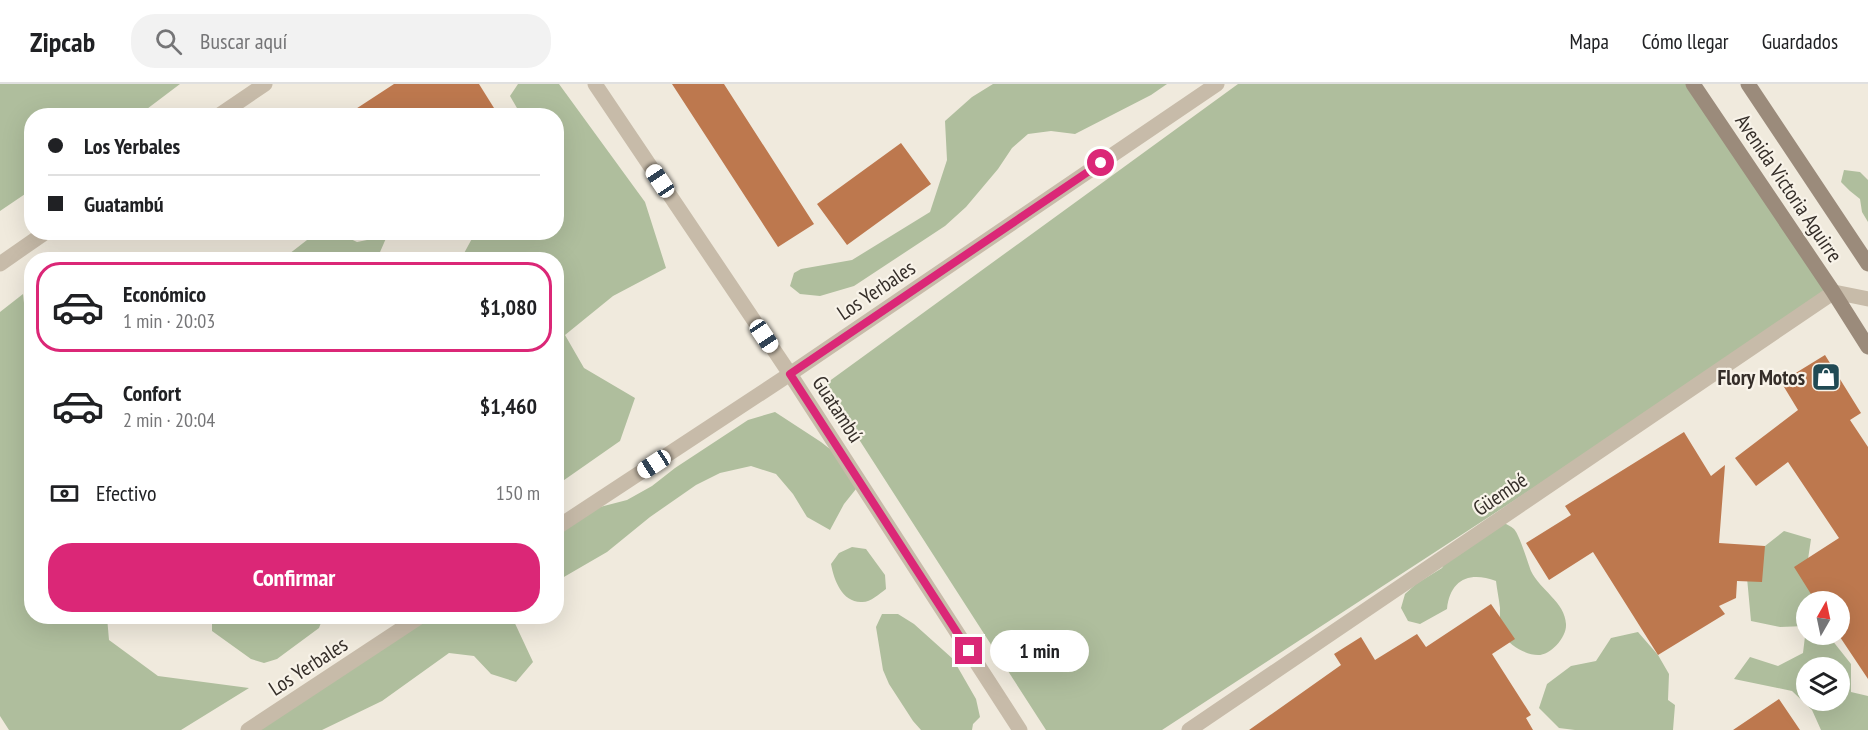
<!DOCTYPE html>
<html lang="es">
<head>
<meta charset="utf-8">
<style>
  body { margin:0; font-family:"PT Sans Narrow",sans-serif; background:#f2f2f2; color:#202124; height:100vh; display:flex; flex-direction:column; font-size:22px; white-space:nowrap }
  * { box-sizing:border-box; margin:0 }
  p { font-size:20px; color:#757577 }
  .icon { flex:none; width:33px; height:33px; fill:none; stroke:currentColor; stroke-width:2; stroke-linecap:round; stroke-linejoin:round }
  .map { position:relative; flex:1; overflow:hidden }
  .drawer { position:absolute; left:24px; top:168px; width:540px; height:372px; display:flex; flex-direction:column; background:#fff; border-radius:24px; box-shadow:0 6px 24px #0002 }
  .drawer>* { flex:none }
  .top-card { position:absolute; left:24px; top:24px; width:540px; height:132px; border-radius:24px; box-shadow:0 6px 24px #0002; display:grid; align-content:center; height:132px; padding:0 24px; background:#fff }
  .needle { width:39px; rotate:9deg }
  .controls { position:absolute; left:1796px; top:507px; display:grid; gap:12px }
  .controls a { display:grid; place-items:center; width:54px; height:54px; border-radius:50%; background:#fff; box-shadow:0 6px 24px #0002; font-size:30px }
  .end { position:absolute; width:27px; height:27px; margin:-14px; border:8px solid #db2777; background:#fff; box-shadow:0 0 0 3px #fff }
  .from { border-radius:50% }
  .bubble { position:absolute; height:42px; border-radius:21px; background:#fff; box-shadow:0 6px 24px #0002; font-size:20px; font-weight:700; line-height:42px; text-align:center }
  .car { position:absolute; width:18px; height:36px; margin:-18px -9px; border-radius:8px; box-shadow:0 0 4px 2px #0007; background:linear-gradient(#fff 24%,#345 0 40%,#fff 0 76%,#345 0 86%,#fff 0) }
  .top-card b { display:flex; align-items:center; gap:21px; height:57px; font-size:22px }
  .top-card b+b { border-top:2px solid #e0e0e0 }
  .top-card i { width:15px; height:15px; background:#202124 }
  ul { padding:10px 0 0; list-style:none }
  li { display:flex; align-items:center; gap:18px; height:90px; margin:0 12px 9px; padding:0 12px; border:3px solid transparent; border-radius:24px }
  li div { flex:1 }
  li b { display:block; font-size:22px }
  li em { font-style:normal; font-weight:700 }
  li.on { border-color:#db2777 }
  li>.icon { width:54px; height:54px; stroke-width:1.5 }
  .pay { display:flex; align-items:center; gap:15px; height:66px; padding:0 24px; font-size:22px }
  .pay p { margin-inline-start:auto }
  .button { display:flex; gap:12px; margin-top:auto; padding:12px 24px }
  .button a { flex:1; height:69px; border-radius:24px; background:#db2777; color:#fff; font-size:24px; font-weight:700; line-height:69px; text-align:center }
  header { display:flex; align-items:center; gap:36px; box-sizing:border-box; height:84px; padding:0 30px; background:#fff; border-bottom:2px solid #e0e0e0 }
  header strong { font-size:28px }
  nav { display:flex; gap:33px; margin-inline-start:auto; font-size:21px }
  .search { width:420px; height:54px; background:#f2f2f2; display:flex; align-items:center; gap:15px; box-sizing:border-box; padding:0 21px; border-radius:24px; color:#757577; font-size:22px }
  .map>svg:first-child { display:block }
</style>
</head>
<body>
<header>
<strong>Zipcab</strong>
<div class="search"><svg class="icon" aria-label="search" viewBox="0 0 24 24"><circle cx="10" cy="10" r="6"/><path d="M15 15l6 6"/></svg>Buscar aquí</div>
<nav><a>Mapa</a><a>Cómo llegar</a><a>Guardados</a></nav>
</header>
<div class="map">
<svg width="1868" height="646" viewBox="0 0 1868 646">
  <rect width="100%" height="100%" fill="#f0eadd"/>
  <!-- green -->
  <path fill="#afbe9d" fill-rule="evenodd" d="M 0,0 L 180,0 L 139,31 L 32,32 L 31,106 L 0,127 Z
    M 518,0 L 559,0 L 645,118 L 666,184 L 613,212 L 565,251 L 584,284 L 635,314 L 620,357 L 557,401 L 556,176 L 453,175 L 462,173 L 475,149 L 556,148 L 556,32 L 521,31 L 510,12 Z
    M 993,0 L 1167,0 L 1151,11 L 1075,50 L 1051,47 L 1028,50 L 1012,64 L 998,85 L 966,123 L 945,142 L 854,202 L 820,212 L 800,210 L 790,202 L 794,189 L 801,185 L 852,176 L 930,128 L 947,76 L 945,37 L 972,13 Z
    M 1238,0 L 1693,0 L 1834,208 L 1162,646 L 1046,646 L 824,301 Z
    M 1844,86 L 1860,88 L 1868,96 L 1868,138 L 1862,128 L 1860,115 L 1850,107 L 1841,98 Z
    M 316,149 L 338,149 L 357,158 L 387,152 L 377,175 L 273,175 L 289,170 Z
    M 23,210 L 29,265 L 32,267 L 32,532 L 107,533 L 109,556 L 158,592 L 249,604 L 181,646 L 9,646 L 0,632 L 0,228 Z
    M 775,328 L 821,358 L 844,376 L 860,400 L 844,420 L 830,446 L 807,433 L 793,410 L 776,390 L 751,382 L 720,389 L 696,401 L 650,433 L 607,468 L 557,497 L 557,445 L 600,423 L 627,416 L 652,402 L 675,384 L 748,336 Z
    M 1502,438 C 1506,440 1511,442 1514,445 C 1519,450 1528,479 1531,487 C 1540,506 1565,518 1566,540 C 1567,553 1551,571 1538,571 C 1526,571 1509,561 1503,551 C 1499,542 1500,533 1500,524 C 1499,515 1497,506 1496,497 C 1469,487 1450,496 1447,525 L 1420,540 L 1408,537 L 1401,524 L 1405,510 L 1416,500 L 1442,484 L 1450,472 Z
    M 1784,447 L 1811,455 L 1807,482 L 1813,517 L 1806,518 L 1806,542 L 1780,543 L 1751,537 L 1746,483 L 1765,462 Z
    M 852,463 L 866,465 L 885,491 L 886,505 C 879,510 870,519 861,518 C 842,518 834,496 831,480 L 839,469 Z
    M 882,530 L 898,530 L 914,540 L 953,575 L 976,615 L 980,633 L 973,640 L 972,646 L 921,646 L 913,637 L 889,600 L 883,586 L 876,543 Z
    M 212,533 L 212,532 L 323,533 L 319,544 L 277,575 L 264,579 L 251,575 L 212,547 Z
    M 426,533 L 512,533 L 533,578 L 516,598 L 491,590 L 474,572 L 449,569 L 382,617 L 322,646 L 252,646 Z
    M 1806,544 L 1806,550 L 1828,551 L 1851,580 L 1851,608 L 1868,612 L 1868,646 L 1821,646 L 1812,626 L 1792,607 L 1734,595 L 1750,573 L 1778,582 L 1803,569 ZM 1806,584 L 1839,584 L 1839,616 L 1806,616 Z
    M 1638,548 L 1658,571 L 1669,590 L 1668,616 L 1675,621 L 1673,646 L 1575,646 L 1559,644 L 1539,624 L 1547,600 L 1571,582 L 1596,577 L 1611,554 Z"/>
  <!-- building -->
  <path fill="#bd784e" d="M 394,0 L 479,0 L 499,32 L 345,32 Z
    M 672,0 L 724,0 L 814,140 L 778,163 Z
    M 901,59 L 931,100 L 847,161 L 817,120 Z
    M 1825,271 L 1861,329 L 1850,336 L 1868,363 L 1868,595 L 1838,550 L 1839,518 L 1816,518 L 1794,483 L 1839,454 L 1788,378 L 1756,402 L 1735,374 L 1798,326 L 1781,298 Z
    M 1684,348 L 1711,392 L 1725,381 L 1719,459 L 1765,462 L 1762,498 L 1737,497 L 1736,514 L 1719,522 L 1725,530 L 1658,571 L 1593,468 L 1549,496 L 1526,459 L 1571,431 L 1565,422 Z
    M 1491,520 L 1515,555 L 1492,570 L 1531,631 L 1526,634 L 1533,646 L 1249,646 L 1341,581 L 1334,570 L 1361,553 L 1375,576 L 1417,550 L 1426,563 Z
    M 1779,615 L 1800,646 L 1733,646 Z"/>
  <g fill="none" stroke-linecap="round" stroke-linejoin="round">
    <!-- street -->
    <path stroke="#c7bba9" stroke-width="15" d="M 595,0 L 790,290 L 1020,646
      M 218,32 L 265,0
      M 0,180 L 46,148
      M 556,444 L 790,290 L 1217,0
      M 248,646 L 421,532
      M 1189,646 L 1834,208 L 1868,215"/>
    <!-- secondary -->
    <path stroke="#9b8b7b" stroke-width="15" d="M 1693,0 L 1832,206 L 1868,263
      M 1748,0 L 1868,180"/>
  </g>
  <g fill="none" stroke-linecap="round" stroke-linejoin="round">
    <!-- route -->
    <path stroke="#db2777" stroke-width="8" d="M 969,567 L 790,290 L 1101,79"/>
  </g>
  <!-- icons -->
  <defs>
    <g id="shop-square" transform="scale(1.5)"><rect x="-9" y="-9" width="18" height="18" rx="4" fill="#214a54" stroke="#f8f3e9"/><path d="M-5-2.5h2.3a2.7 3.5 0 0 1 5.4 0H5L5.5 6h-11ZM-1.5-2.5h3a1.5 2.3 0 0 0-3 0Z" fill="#fff"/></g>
  </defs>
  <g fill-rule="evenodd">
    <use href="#shop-square" x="1826" y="293"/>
  </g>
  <g text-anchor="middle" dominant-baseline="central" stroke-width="4.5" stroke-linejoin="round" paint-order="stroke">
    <!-- street labels -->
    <g font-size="21" fill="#352e29" stroke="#f8f3e9">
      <text transform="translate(1789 104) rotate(56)">Avenida Victoria Aguirre</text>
      <text transform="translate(876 206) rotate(-34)">Los Yerbales</text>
      <text transform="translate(838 325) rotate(57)">Guatambú</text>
      <text transform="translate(1500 410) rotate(-34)">Güembé</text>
      <text transform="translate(308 582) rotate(-33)">Los Yerbales</text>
    </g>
    <!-- poi labels -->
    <g font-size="21" font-weight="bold" fill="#352e29" stroke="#f8f3e9" text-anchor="end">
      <text x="1805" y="293">Flory Motos</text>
    </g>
  </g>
</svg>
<div class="controls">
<a><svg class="needle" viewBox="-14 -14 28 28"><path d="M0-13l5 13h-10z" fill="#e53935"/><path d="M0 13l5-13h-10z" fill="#757577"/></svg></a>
<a><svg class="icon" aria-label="layers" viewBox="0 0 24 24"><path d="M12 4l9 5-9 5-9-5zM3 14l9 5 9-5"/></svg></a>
</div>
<i class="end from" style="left:1101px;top:79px"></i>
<i class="end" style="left:969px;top:567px"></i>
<div class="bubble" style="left:990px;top:546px;width:99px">1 min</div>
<i class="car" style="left:660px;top:97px;rotate:326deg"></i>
<i class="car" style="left:764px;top:252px;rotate:146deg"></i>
<i class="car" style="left:654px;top:380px;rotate:237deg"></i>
<div class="top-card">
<b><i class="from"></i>Los Yerbales</b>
<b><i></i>Guatambú</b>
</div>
<section class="drawer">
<ul>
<li class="on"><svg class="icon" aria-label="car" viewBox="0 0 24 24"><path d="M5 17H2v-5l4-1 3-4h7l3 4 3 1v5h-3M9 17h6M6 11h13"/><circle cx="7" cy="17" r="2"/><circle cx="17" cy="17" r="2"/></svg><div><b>Económico</b><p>1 min · 20:03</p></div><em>$1,080</em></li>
<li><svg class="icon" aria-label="car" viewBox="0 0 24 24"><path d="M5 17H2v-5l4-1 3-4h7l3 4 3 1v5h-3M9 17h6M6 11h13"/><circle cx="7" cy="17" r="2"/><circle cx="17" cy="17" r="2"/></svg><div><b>Confort</b><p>2 min · 20:04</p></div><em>$1,460</em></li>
</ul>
<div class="pay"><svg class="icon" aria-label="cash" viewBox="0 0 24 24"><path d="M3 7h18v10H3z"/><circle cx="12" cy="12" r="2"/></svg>Efectivo<p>150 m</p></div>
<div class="button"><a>Confirmar</a></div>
</section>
</div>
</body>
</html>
